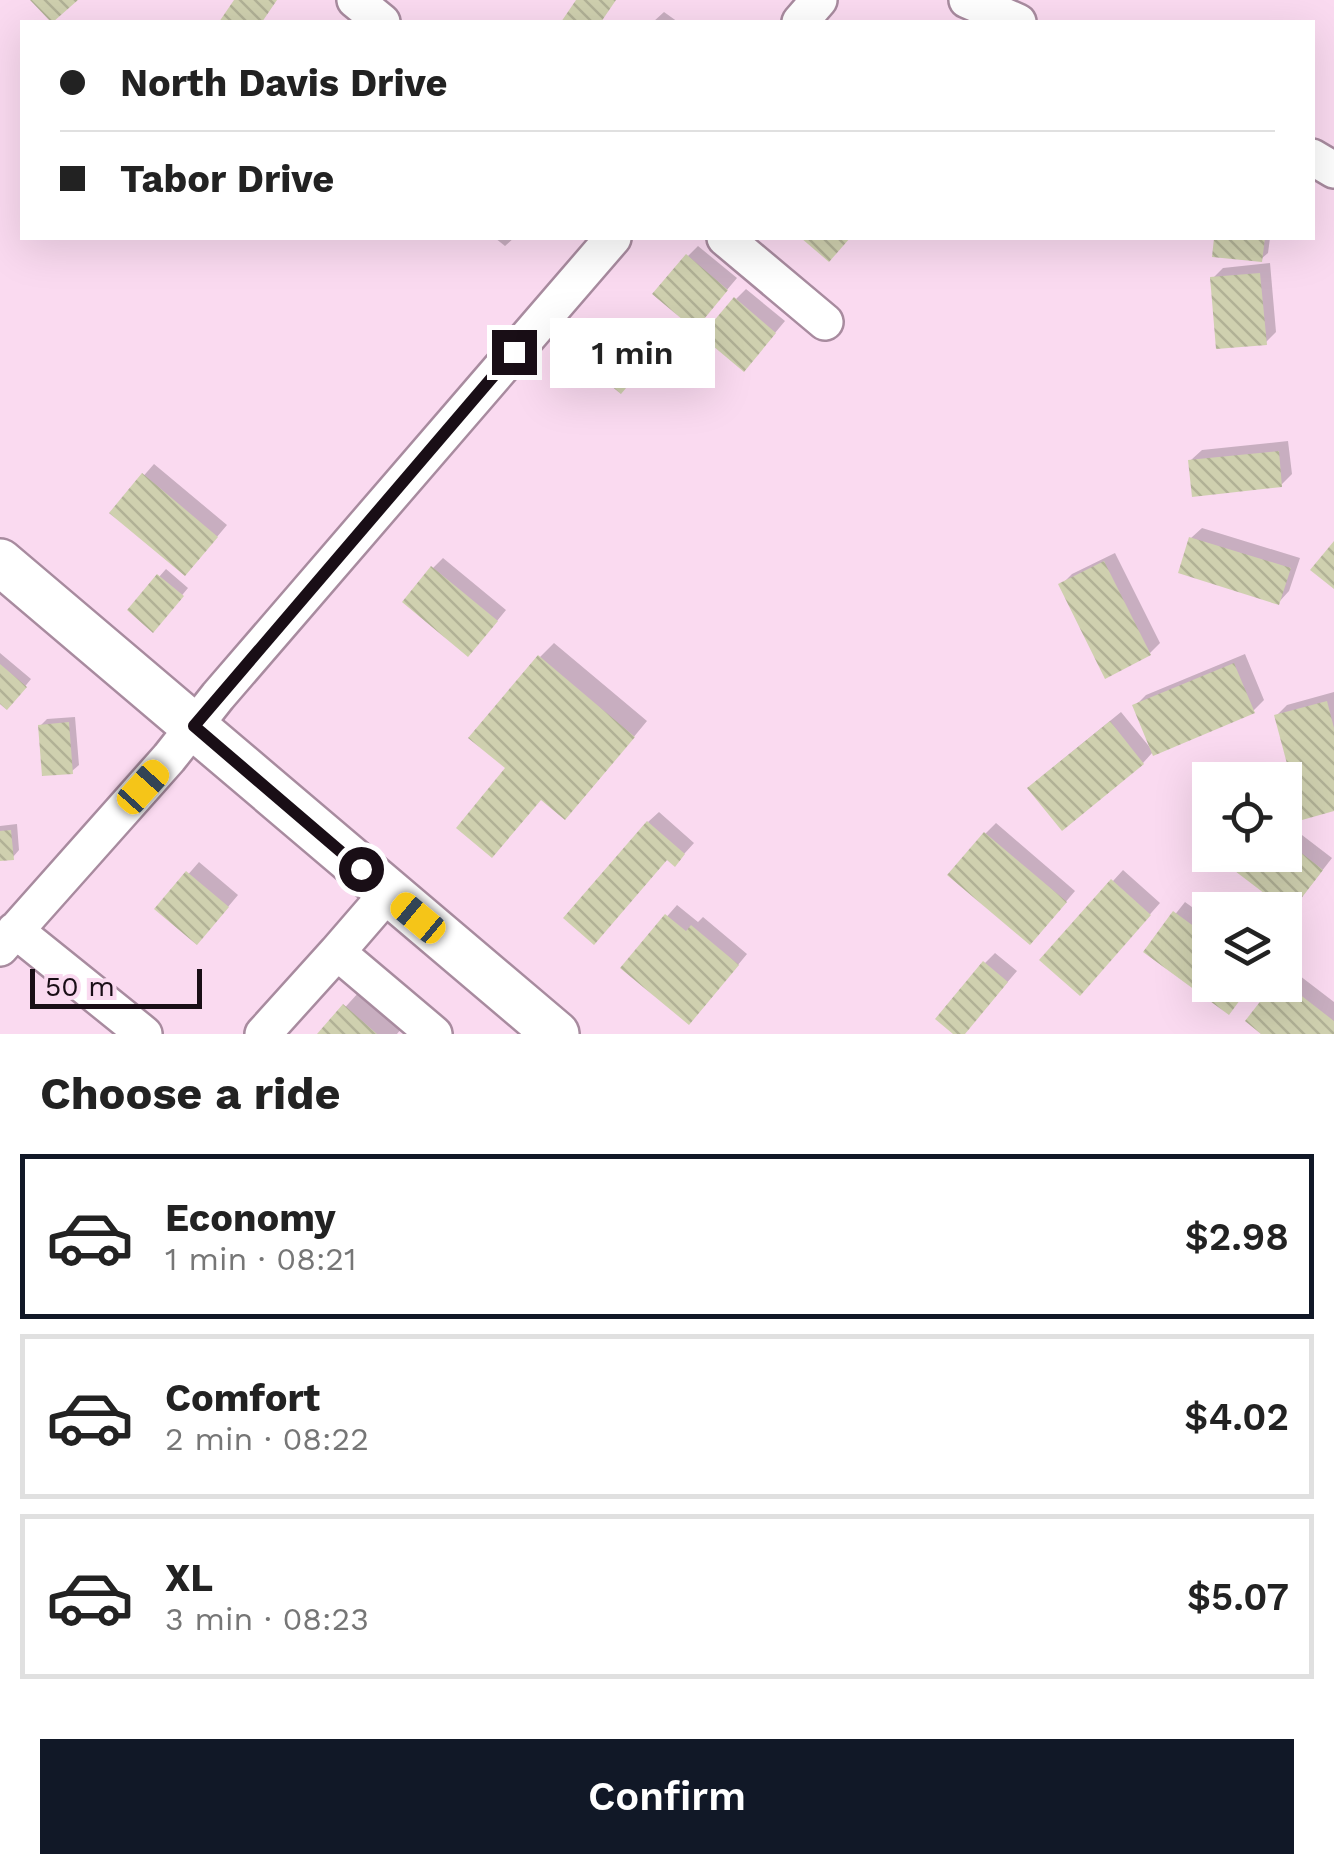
<!DOCTYPE html>
<html lang="en">
<head>
<meta charset="utf-8">
<style>
  body { margin:0; font-family:"Work Sans",sans-serif; background:#f6f6f6; color:#222; height:100vh; display:flex; flex-direction:column; font-size:38px; white-space:nowrap }
  * { box-sizing:border-box; margin:0 }
  p { font-size:32px; color:#767676 }
  .icon { flex:none; width:55px; height:55px; fill:none; stroke:currentColor; stroke-width:2; stroke-linecap:round; stroke-linejoin:round }
  .map { position:relative; height:1034px; overflow:hidden }
  .panel { display:flex; flex-direction:column; background:#fff; flex:1 }
  .panel>* { flex:none }
  .banner { position:absolute; left:20px; top:20px; width:1295px; height:220px; border-radius:0px; box-shadow:0 10px 40px #0002; display:grid; align-content:center; height:220px; padding:0 40px; background:#fff }
  .buttons { position:absolute; left:1192px; top:762px; display:grid; gap:20px }
  .buttons a { display:grid; place-items:center; width:110px; height:110px; border-radius:0px; background:#fff; box-shadow:0 10px 40px #0002; font-size:50px }
  .scale { position:absolute; left:30px; bottom:25px; width:172px; box-sizing:border-box; padding-left:10px; border:5px solid #190e16; border-top:0; font-size:28px; line-height:35px; white-space:nowrap; color:#190e16; -webkit-text-stroke:8px #fadaf0; paint-order:stroke }
  .end { position:absolute; width:45px; height:45px; margin:-22px; border:12px solid #190e16; background:#fff; box-shadow:0 0 0 5px #fff }
  .from { border-radius:50% }
  .bubble { position:absolute; height:70px; border-radius:0px; background:#fff; box-shadow:0 10px 40px #0002; font-size:32px; font-weight:600; line-height:70px; text-align:center }
  .car { position:absolute; width:30px; height:60px; margin:-30px -15px; border-radius:12px; box-shadow:0 0 8px 2px #0007; background:linear-gradient(#f5c518 24%,#345 0 40%,#f5c518 0 76%,#345 0 86%,#f5c518 0) }
  .banner b { display:flex; align-items:center; gap:35px; height:95px; font-size:38px }
  .banner b+b { border-top:2px solid #e0e0e0 }
  .banner i { width:25px; height:25px; background:#222 }
  ul { padding:0; list-style:none }
  li { display:flex; align-items:center; gap:30px; height:165px; margin:0 20px 15px; padding:0 20px; border:5px solid #e0e0e0; border-radius:0px }
  li div { flex:1 }
  li b { display:block; font-size:38px }
  li em { font-style:normal; font-weight:600 }
  li.current { border-color:#111827 }
  li>.icon { width:90px; height:90px; stroke-width:1.5 }
  h2 { padding:0 40px; font-size:45px; line-height:120px }
  .action { display:flex; gap:20px; margin-top:auto; padding:20px 40px }
  .action a { flex:1; height:115px; border-radius:0px; background:#111827; color:#fff; font-size:40px; font-weight:600; line-height:115px; text-align:center }
  .map>svg:first-child { display:block }
</style>
</head>
<body>
<div class="map">
<svg width="1334" height="1034" viewBox="0 0 1334 1034">
  <defs>
    <pattern id="building-back-hatch" width="6" height="6" patternUnits="userSpaceOnUse" patternTransform="scale(2.5)"><rect width="6" height="6" fill="#cfd0af"/><path d="M-1 5l2 2M0 0l6 6M5-1l2 2" fill="none" stroke="#b1b196"/></pattern>
  </defs>
  <rect width="100%" height="100%" fill="#fadaf0"/>
  <!-- shadow -->
  <path fill="#0003" d="M 664,12 L 678,22 L 653,22 Z
    M 495,238 L 514,238 L 505,246 Z
    M 1216,238 L 1270,238 L 1268,253 L 1261,259 L 1214,255 Z
    M 698,246 L 737,278 L 705,316 L 688,256 Z
    M 1270,263 L 1276,332 L 1266,342 L 1213,278 L 1223,268 Z
    M 746,289 L 785,321 L 754,358 L 736,299 Z
    M 645,325 L 673,349 L 653,373 L 602,374 Z
    M 1288,441 L 1292,474 L 1281,485 L 1191,460 L 1202,450 Z
    M 154,464 L 227,525 L 195,563 L 112,512 Z
    M 1202,528 L 1300,558 L 1289,591 L 1279,602 L 1191,538 Z
    M 1115,553 L 1160,643 L 1150,653 L 1061,585 L 1072,574 Z
    M 443,558 L 506,610 L 479,643 L 433,568 Z
    M 166,569 L 188,588 L 159,623 L 130,610 Z
    M 554,643 L 647,721 L 579,803 L 508,768 L 540,657 Z
    M 0,653 L 31,679 L 14,700 L 0,700 Z
    M 1245,654 L 1264,700 L 1253,711 L 1152,753 L 1143,763 L 1041,777 L 1121,712 L 1152,750 L 1135,706 L 1146,695 Z
    M 1334,692 L 1334,808 L 1277,715 L 1287,705 Z
    M 75,717 L 79,765 L 72,771 L 40,726 L 47,719 Z
    M 659,812 L 694,843 L 675,864 L 648,822 Z
    M 1285,822 L 1332,858 L 1300,899 L 1219,855 L 1285,855 Z
    M 996,823 L 1075,891 L 1040,932 L 985,834 Z
    M 17,824 L 19,850 L 13,857 L 0,858 L 0,826 Z
    M 199,862 L 238,895 L 207,932 L 158,909 Z
    M 1123,870 L 1160,903 L 1090,982 L 1113,881 Z
    M 1185,902 L 1210,920 L 1210,985 L 1251,985 L 1228,1012 L 1146,951 Z
    M 677,905 L 698,922 L 703,917 L 747,954 L 699,1012 L 623,967 Z
    M 995,953 L 1017,971 L 970,1026 L 963,1034 L 957,1034 L 985,963 Z
    M 1291,969 L 1334,1002 L 1334,1034 L 1265,1034 L 1276,985 L 1285,985 L 1285,975 Z
    M 359,992 L 401,1029 L 397,1034 L 321,1034 Z"/>
  <!-- building -->
  <path fill="url(#building-back-hatch)" d="M 30,0 L 78,0 L 53,22 L 51,22 Z
    M 234,0 L 277,0 L 262,22 L 219,22 Z
    M 576,0 L 616,0 L 601,22 L 561,22 Z
    M 801,238 L 850,238 L 829,262 Z
    M 1214,238 L 1265,238 L 1262,262 L 1212,257 Z
    M 686,254 L 728,290 L 695,330 L 652,294 Z
    M 1260,273 L 1267,345 L 1216,349 L 1210,277 Z
    M 734,297 L 776,333 L 744,372 L 701,336 Z
    M 636,330 L 669,357 L 646,383 L 637,375 L 621,394 L 598,375 Z
    M 1279,451 L 1282,487 L 1192,497 L 1188,460 Z
    M 142,473 L 218,537 L 185,576 L 109,513 Z
    M 1189,537 L 1291,568 L 1279,605 L 1178,573 Z
    M 1334,541 L 1334,589 L 1310,570 Z
    M 1104,561 L 1151,655 L 1105,679 L 1058,584 Z
    M 431,566 L 498,621 L 468,657 L 402,602 Z
    M 157,574 L 184,596 L 153,633 L 127,610 Z
    M 538,655 L 635,737 L 565,820 L 541,800 L 492,858 L 456,828 L 505,768 L 468,738 Z
    M 1234,663 L 1255,713 L 1153,756 L 1132,705 Z
    M 0,664 L 27,687 L 7,710 L 0,704 Z
    M 1327,701 L 1334,728 L 1334,811 L 1302,820 L 1274,715 Z
    M 1110,721 L 1144,764 L 1062,831 L 1027,788 Z
    M 69,722 L 73,774 L 42,776 L 38,725 Z
    M 647,821 L 685,854 L 675,867 L 667,860 L 594,945 L 563,918 Z
    M 11,830 L 14,860 L 0,861 L 0,831 Z
    M 984,832 L 1067,902 L 1030,945 L 947,875 Z
    M 1285,840 L 1323,870 L 1290,913 L 1214,855 L 1285,855 Z
    M 186,871 L 229,907 L 197,945 L 154,909 Z
    M 1111,879 L 1151,915 L 1080,996 L 1039,960 Z
    M 1173,911 L 1210,938 L 1210,985 L 1251,985 L 1229,1015 L 1143,952 Z
    M 665,914 L 686,931 L 691,925 L 739,965 L 689,1025 L 620,968 Z
    M 983,961 L 1008,982 L 965,1034 L 953,1034 L 935,1019 Z
    M 1285,983 L 1334,1021 L 1334,1034 L 1261,1034 L 1245,1021 L 1273,985 L 1285,985 Z
    M 343,1004 L 377,1034 L 317,1034 Z"/>
  <g fill="none" stroke-linecap="round" stroke-linejoin="round">
    <!-- minor casing -->
    <g stroke="#a88b9f" stroke-width="40">
      <path id="minor" d="M 355,0 L 382,22
        M 967,0 L 1018,22
        M 800,22 L 819,0
        M 1312,157 L 1334,170
        M 725,238 L 825,322
        M 388,893 L 337,952 L 434,1034
        M 15,930 L 144,1034
        M 0,948 L 169,758 L 218,696 L 613,238
        M 263,1034 L 337,952"/>
    </g>
    <!-- major casing -->
    <g stroke="#a88b9f" stroke-width="50">
      <path id="major" d="M 0,562 L 556,1034"/>
    </g>
    <!-- minor -->
    <use href="#minor" stroke="#fff" stroke-width="35"/>
    <!-- major -->
    <use href="#major" stroke="#fff" stroke-width="45"/>
  </g>
  <g fill="none" stroke-linecap="round" stroke-linejoin="round">
    <!-- route -->
    <path stroke="#190e16" stroke-width="12" d="M 361,869 L 194,726 L 514,352"/>
  </g>
</svg>
<div class="buttons">
<a><svg class="icon" aria-label="locate" viewBox="0 0 24 24"><circle cx="12" cy="12" r="6"/><path d="M12 2v4M12 18v4M2 12h4M18 12h4"/></svg></a>
<a><svg class="icon" aria-label="layers" viewBox="0 0 24 24"><path d="M12 4l9 5-9 5-9-5zM3 14l9 5 9-5"/></svg></a>
</div>
<div class="scale">50 m</div>
<i class="end from" style="left:361px;top:869px"></i>
<i class="end" style="left:514px;top:352px"></i>
<div class="bubble" style="left:550px;top:318px;width:165px">1 min</div>
<i class="car" style="left:143px;top:787px;rotate:42deg"></i>
<i class="car" style="left:418px;top:918px;rotate:310deg"></i>
<div class="banner">
<b><i class="from"></i>North Davis Drive</b>
<b><i></i>Tabor Drive</b>
</div>
</div>
<section class="panel">
<h2>Choose a ride</h2>
<ul>
<li class="current"><svg class="icon" aria-label="car" viewBox="0 0 24 24"><path d="M5 17H2v-5l4-1 3-4h7l3 4 3 1v5h-3M9 17h6M6 11h13"/><circle cx="7" cy="17" r="2"/><circle cx="17" cy="17" r="2"/></svg><div><b>Economy</b><p>1 min · 08:21</p></div><em>$2.98</em></li>
<li><svg class="icon" aria-label="car" viewBox="0 0 24 24"><path d="M5 17H2v-5l4-1 3-4h7l3 4 3 1v5h-3M9 17h6M6 11h13"/><circle cx="7" cy="17" r="2"/><circle cx="17" cy="17" r="2"/></svg><div><b>Comfort</b><p>2 min · 08:22</p></div><em>$4.02</em></li>
<li><svg class="icon" aria-label="car" viewBox="0 0 24 24"><path d="M5 17H2v-5l4-1 3-4h7l3 4 3 1v5h-3M9 17h6M6 11h13"/><circle cx="7" cy="17" r="2"/><circle cx="17" cy="17" r="2"/></svg><div><b>XL</b><p>3 min · 08:23</p></div><em>$5.07</em></li>
</ul>
<div class="action"><a>Confirm</a></div>
</section>
</body>
</html>
